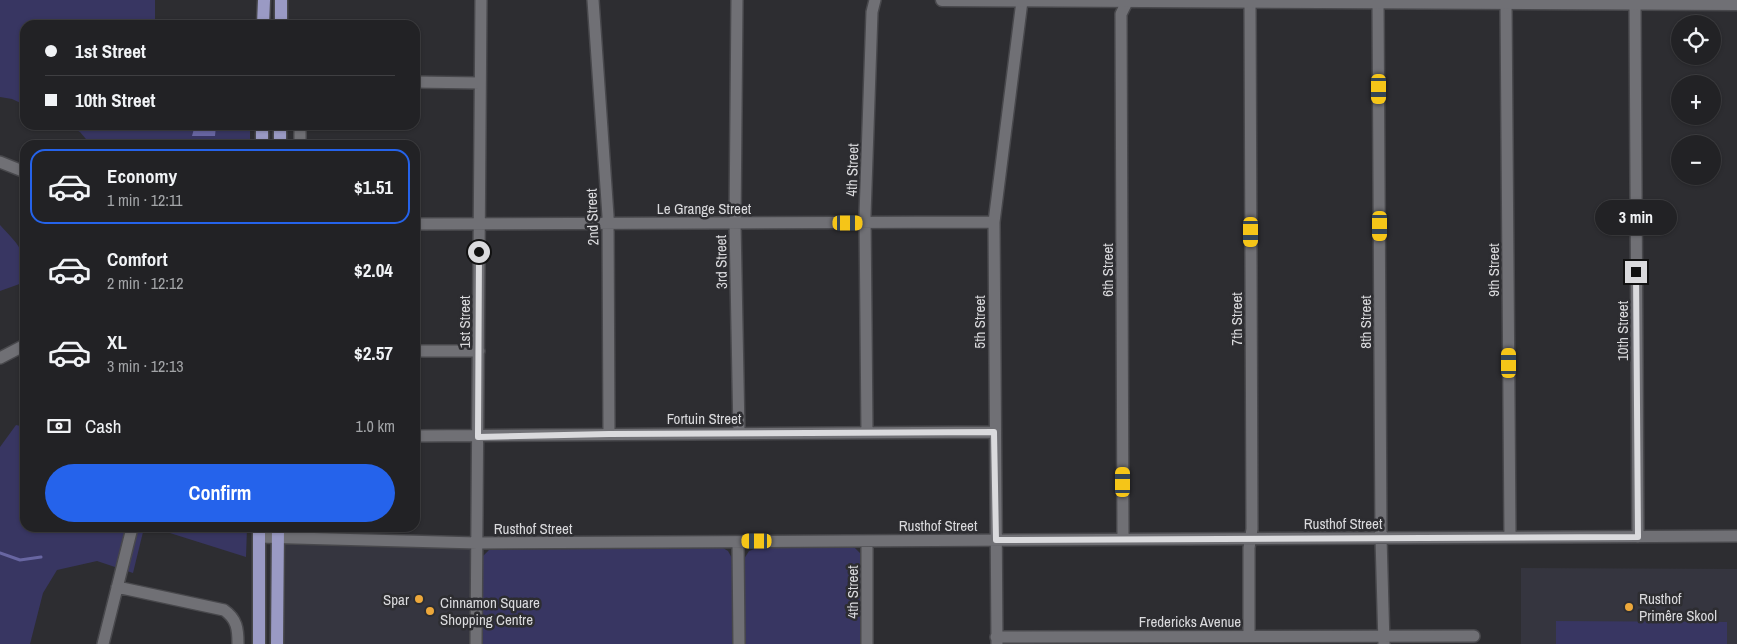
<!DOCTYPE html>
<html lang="en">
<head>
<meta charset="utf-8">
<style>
  body { margin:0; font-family:"Archivo Narrow",sans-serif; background:#2a2a2d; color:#f1f3f6; height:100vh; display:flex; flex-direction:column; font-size:19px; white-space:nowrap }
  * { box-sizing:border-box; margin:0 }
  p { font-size:16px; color:#a2a4a7 }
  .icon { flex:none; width:28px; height:28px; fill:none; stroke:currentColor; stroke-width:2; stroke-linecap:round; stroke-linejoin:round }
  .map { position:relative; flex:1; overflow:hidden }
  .drawer { position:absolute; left:20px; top:140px; width:400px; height:392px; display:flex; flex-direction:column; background:#222225; border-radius:15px; box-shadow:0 1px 4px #0004,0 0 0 1px #3f3f42 }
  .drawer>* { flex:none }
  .top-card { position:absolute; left:20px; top:20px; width:400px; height:110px; border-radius:15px; box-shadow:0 1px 4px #0004,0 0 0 1px #3f3f42; display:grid; align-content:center; height:110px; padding:0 25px; background:#222225 }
  .tools { position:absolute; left:1671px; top:15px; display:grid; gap:10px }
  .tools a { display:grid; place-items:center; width:50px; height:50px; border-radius:50%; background:#222225; box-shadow:0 1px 4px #0004,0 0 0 1px #3f3f42; font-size:25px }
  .end { position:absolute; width:22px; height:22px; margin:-11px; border:6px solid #dadadd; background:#111; box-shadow:0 0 0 2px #111 }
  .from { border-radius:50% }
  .bubble { position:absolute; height:35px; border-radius:18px; background:#222225; box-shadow:0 1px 4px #0004,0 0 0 1px #3f3f42; font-size:16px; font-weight:700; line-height:35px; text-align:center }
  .car { position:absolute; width:15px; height:30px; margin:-15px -8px; border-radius:6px; box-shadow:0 0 4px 1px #0007; background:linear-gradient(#f5c518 24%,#345 0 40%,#f5c518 0 76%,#345 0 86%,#f5c518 0) }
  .top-card b { display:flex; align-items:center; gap:18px; height:48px; font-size:19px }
  .top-card b+b { border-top:1px solid #3f3f42 }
  .top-card i { width:12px; height:12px; background:#f1f3f6 }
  ul { padding:9px 0 0; list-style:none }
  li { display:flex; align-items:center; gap:15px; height:75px; margin:0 10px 8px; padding:0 15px; border:2px solid transparent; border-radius:15px }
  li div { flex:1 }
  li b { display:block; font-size:19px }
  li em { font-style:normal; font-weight:700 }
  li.active { border-color:#2563eb }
  li>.icon { width:45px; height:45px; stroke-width:1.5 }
  .pay { display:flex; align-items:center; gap:12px; height:55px; padding:0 25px; font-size:19px }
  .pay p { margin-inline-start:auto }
  .action { display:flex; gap:10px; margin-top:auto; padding:10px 25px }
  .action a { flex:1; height:58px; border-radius:30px; background:#2563eb; color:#fff; font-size:20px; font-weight:700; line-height:58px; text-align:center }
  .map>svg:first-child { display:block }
</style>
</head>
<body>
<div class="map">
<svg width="1737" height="644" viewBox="0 0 1737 644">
  <rect width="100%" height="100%" fill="#2d2d31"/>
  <!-- built -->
  <path fill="#35353f" d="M 270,538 L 477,542 L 476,644 L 269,644 Z
    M 1521,568 L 1737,569 L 1737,644 L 1521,644 Z"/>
  <!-- green -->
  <path fill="#383662" d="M 0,0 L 155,0 L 155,25 L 25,25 L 25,105 L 12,99 L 0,97 Z
    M 67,125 L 250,125 L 250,145 L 91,145 L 80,132 Z
    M 0,225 C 22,249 25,249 25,282 L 0,291 Z
    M 16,425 L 25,427 L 25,528 L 144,528 L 133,573 L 97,561 L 57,570 L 43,593 L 30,644 L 0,644 L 0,447 Z
    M 154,528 L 247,528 L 246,557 Z
    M 854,547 L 861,554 L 861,644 L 743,644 L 744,559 L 749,551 L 757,548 Z
    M 723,548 L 728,551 L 733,560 L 734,644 L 483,644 L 483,556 L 489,550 Z
    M 1556,621 L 1727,622 L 1727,644 L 1556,644 Z"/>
  <!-- water -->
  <path fill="#6866a2" d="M 195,125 L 216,126 L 215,136 L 192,136 Z"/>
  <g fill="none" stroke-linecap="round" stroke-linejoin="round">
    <!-- stream -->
    <path stroke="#6866a2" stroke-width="3" d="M 0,553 L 20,560 L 41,557"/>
    <!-- minor casing -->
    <g stroke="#48484c" stroke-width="14">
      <path id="minor" d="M 593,0 L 608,216 L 609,434
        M 737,0 L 735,223 L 739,433
        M 1378,1 L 1381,538 L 1384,644
        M 1506,3 L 1510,537
        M 1635,5 L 1638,537
        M 415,82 L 480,83
        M 300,145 L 300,125
        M 0,162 L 25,172
        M 415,224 L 994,222
        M 415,351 L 479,351
        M 0,358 L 25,345
        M 867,432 L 865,215 L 872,12 L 875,0
        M 415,436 L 994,432
        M 259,537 L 477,543 L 1737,536
        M 1123,539 L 1121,14 L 1128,0
        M 867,541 L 867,644
        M 738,542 L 739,644
        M 117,587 L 224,610 C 237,619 238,629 238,644
        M 1249,635 L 1249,548 L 1252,529 L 1250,3
        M 996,637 L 1474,636
        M 103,644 L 132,528
        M 476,644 L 481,0
        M 997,644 L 994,222 L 1022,1"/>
    </g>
    <!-- tertiary casing -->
    <g stroke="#48484c" stroke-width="15">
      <path id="tertiary" d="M 942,0 L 1737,4"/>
    </g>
    <!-- primary casing -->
    <g stroke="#48484c" stroke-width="15">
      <path id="primary" d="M 263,25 L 264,0
        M 281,25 L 281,0
        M 262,145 L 262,125
        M 280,145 L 280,125
        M 259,644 L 259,528
        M 277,644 L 278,528"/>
    </g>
    <!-- minor -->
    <use href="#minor" stroke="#707075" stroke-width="11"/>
    <!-- tertiary -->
    <use href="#tertiary" stroke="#707075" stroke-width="12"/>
    <!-- primary -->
    <use href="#primary" stroke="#9a9ac4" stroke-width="12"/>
  </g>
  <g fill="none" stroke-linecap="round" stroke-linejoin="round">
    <!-- route -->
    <path stroke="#dadadd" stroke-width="6" d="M 479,252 L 478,437 L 609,434 L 994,432 L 996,540 L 1638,537 L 1636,272"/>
  </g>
  <!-- markers -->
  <g fill="#eda83b" stroke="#2d2d31" stroke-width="2">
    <circle cx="419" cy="599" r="5"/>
    <circle cx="1629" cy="607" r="5"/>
    <circle cx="430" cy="611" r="5"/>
  </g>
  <g text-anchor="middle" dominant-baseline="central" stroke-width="5" stroke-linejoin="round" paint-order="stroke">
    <!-- street labels -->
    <g font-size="15" fill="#dadadd" stroke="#2d2d31">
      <text transform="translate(852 170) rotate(-88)">4th Street</text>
      <text x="704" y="208">Le Grange Street</text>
      <text transform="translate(592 217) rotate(-92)">2nd Street</text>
      <text transform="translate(721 262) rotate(-91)">3rd Street</text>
      <text transform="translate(1107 270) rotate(-90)">6th Street</text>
      <text transform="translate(1493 270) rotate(-90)">9th Street</text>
      <text transform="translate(1236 319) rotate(-90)">7th Street</text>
      <text transform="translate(464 322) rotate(-90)">1st Street</text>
      <text transform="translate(979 322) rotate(-90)">5th Street</text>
      <text transform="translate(1365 322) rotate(-90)">8th Street</text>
      <text transform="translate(1622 331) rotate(-90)">10th Street</text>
      <text x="704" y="418">Fortuin Street</text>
      <text x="1343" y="523">Rusthof Street</text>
      <text x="938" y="525">Rusthof Street</text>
      <text x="533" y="528">Rusthof Street</text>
      <text transform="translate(852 592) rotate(-90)">4th Street</text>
      <text x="1190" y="621">Fredericks Avenue</text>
    </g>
    <!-- poi labels -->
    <g font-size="15" fill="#dadadd" stroke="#2d2d31" text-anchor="start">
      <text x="1639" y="598">Rusthof<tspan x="1639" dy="17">Primêre Skool</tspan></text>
      <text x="409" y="599" text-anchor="end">Spar</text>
      <text x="440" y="602">Cinnamon Square<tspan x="440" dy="17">Shopping Centre</tspan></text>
    </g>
  </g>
</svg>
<div class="tools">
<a><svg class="icon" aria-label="locate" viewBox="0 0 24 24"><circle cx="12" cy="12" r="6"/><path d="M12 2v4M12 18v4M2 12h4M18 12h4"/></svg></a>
<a>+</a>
<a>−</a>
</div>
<i class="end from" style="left:479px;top:252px"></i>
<i class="end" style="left:1636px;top:272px"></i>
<div class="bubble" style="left:1595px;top:200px;width:82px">3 min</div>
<i class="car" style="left:1379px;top:89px;rotate:180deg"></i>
<i class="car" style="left:848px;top:223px;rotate:90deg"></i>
<i class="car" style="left:1380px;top:226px;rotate:180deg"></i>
<i class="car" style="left:1251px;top:232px;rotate:180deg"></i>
<i class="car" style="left:1509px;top:363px;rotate:0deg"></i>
<i class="car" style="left:1123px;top:482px;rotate:0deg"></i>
<i class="car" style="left:757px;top:541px;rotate:270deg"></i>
<div class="top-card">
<b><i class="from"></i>1st Street</b>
<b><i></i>10th Street</b>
</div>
<section class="drawer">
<ul>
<li class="active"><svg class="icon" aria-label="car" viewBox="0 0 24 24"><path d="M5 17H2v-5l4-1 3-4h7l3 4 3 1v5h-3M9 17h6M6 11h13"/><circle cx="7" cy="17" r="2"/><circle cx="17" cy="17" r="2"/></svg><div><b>Economy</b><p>1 min · 12:11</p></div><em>$1.51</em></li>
<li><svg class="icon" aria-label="car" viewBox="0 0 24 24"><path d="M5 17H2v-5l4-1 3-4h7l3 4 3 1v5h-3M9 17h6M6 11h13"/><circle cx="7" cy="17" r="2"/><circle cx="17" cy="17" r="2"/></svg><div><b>Comfort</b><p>2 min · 12:12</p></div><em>$2.04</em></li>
<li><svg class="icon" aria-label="car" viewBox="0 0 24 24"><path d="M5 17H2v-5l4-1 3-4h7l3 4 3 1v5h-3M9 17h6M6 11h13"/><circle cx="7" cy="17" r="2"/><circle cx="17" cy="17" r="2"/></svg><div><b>XL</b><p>3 min · 12:13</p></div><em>$2.57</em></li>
</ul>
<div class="pay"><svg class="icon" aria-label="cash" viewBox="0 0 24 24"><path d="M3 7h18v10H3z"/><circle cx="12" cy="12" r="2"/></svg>Cash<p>1.0 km</p></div>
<div class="action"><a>Confirm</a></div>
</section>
</div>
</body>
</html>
